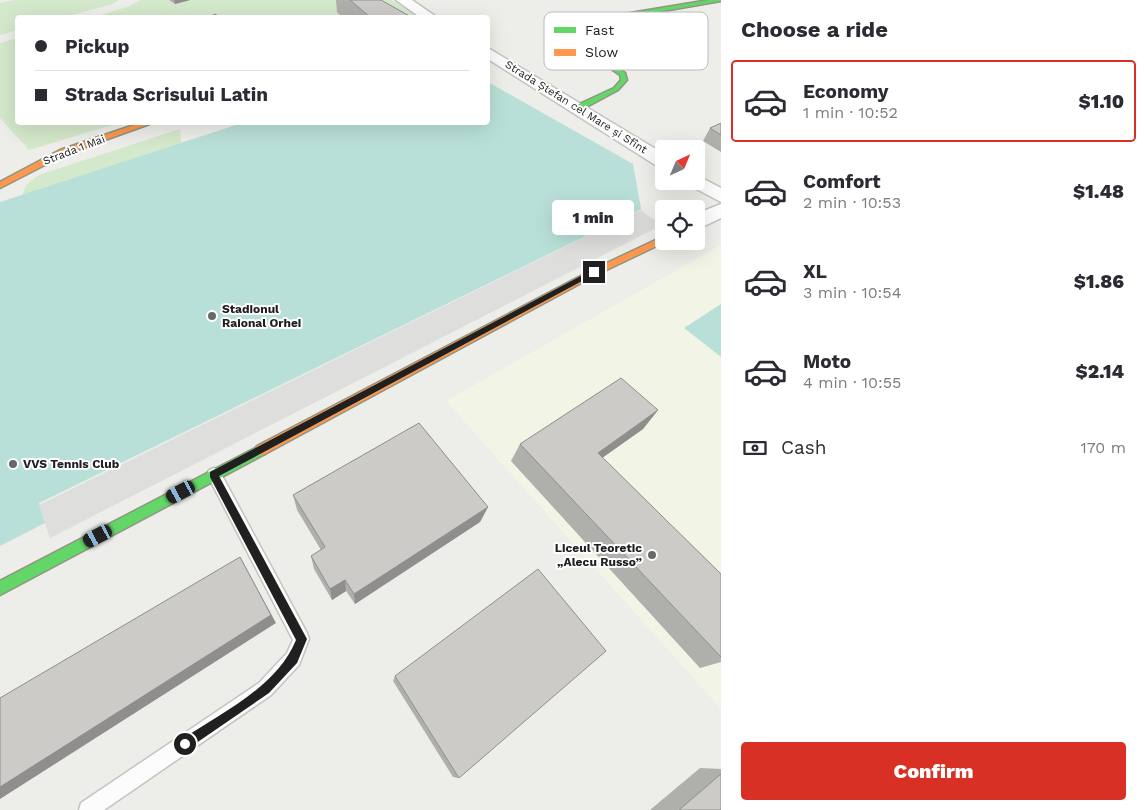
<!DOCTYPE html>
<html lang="en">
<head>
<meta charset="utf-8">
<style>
  body { margin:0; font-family:"Work Sans",sans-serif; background:#f7f7f7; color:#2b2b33; height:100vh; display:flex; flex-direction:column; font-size:19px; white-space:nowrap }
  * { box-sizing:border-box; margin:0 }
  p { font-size:16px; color:#7c7c81 }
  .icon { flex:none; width:28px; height:28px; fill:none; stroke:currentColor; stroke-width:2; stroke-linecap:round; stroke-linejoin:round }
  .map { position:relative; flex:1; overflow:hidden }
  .side { display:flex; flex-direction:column; background:#fff; width:425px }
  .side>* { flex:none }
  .hud { position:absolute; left:15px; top:15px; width:475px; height:110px; border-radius:5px; box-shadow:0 5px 20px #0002; display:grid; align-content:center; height:110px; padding:0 20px; background:#fff }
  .needle { width:32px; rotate:44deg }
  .buttons { position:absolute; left:655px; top:140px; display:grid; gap:10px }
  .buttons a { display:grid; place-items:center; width:50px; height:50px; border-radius:5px; background:#fff; box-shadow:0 5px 20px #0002; font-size:25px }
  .end { position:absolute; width:22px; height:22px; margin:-11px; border:6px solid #202020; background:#fff; box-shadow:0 0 0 2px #fff }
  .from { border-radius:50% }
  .bubble { position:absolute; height:35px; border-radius:5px; background:#fff; box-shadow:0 5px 20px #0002; font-size:16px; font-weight:800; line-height:35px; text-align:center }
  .car { position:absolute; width:15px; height:30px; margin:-15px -8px; border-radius:6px; box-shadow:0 0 4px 1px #0007; background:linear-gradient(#222 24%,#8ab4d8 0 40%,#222 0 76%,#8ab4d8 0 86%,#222 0) }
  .hud b { display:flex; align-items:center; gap:18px; height:48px; font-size:19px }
  .hud b+b { border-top:1px solid #e1e1e2 }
  .hud i { width:12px; height:12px; background:#2b2b33 }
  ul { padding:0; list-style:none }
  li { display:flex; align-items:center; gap:15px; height:82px; margin:0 10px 8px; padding:0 10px; border:2px solid transparent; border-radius:5px }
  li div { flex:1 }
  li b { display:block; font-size:19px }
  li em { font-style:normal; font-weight:800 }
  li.selected { border-color:#d93025 }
  li>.icon { width:45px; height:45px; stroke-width:1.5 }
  h2 { padding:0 20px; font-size:22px; line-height:60px }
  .pay { display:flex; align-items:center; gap:12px; height:55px; padding:0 20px; font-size:19px }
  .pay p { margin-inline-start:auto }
  .cta { display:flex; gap:10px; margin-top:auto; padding:10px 20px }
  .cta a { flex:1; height:58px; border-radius:5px; background:#d93025; color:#fff; font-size:20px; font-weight:800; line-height:58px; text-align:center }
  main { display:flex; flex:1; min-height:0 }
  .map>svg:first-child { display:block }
</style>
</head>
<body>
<main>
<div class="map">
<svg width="721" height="810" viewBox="0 0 721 810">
  <rect width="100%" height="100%" fill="#edede9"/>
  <!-- education -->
  <path fill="#f2f5e6" d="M 721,245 L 721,709 L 446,401 Z"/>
  <!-- grass -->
  <path fill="#d4e8cb" d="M 14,0 L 119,0 L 113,4 L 64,17 L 18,18 L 17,30 L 0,35 L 0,3 Z
    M 141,0 L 391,0 L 420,17 L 91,18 L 127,7 Z
    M 17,38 L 18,122 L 119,123 L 29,150 L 0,118 L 0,43 Z
    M 180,129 L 181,143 L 22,196 L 26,185 L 39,175 Z"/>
  <!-- pitch -->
  <path fill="#b9e0d8" d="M 488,82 L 633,164 L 641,209 L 39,503 L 45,523 L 0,546 L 0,202 L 242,123 L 488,122 Z
    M 721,304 L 721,357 L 684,328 Z"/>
  <!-- parking -->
  <path fill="#dededc" d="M 640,210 L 662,225 L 50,538 L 39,505 Z"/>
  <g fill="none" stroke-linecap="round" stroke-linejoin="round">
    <!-- lane casing -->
    <g stroke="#c3c3c1" stroke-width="3">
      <path id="lane" d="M 214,468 L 219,470 L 307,633 L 309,639 L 299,665 L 271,695 L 104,810 L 79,810 L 81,803 L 259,683 L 287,653 L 293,640 L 209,478 L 207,474 L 209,470 Z"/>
    </g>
    <!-- street casing -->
    <g stroke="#c3c3c1" stroke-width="3">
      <path id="street" d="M 396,0 L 412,0 L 438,18 L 421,18 Z
        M 488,48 L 664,154 L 664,168 L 657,166 L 488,59 Z
        M 696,175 L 721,188 L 721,202 L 689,185 L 687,181 L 696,181 Z
        M 721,204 L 721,218 L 696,230 L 696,214 Z"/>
    </g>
    <!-- fast casing -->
    <g stroke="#909683" stroke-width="3">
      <path id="fast" d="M 709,0 L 721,0 L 721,1 L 583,25 L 569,31 L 572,37 L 625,73 L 627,80 L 618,90 L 579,111 L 573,111 L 573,107 L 614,88 L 621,80 L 620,75 L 568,39 L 563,29 L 582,21 Z
        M 261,445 L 265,446 L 267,450 L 265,454 L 0,595 L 0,581 Z"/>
    </g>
    <!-- slow casing -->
    <g stroke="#909683" stroke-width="3">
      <path id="slow" d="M 143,122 L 155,122 L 66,154 L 0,188 L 0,182 L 60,150 Z
        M 664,236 L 664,241 L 667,241 L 598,274 L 265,454 L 261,455 L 257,454 L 255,450 L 257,446 L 592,270 Z"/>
    </g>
    <!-- lane -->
    <use href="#lane" fill="#fcfcfc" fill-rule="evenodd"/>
    <!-- street -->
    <use href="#street" fill="#fcfcfc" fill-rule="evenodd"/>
    <!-- fast -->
    <use href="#fast" fill="#63d668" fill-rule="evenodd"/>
    <!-- slow -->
    <use href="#slow" fill="#ff974d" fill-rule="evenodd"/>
  </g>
  <!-- wall -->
  <path fill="#afafac" d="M 169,0 L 190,0 L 175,4 Z
    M 336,0 L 381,0 L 413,18 L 343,18 L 337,12 Z
    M 721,123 L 721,152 L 703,141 L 710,128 Z
    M 658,410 L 643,429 L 602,458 L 721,574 L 721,662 L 700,668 L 511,461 L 520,444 Z
    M 293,495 L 488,507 L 480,522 L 355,604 L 346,591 L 332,600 L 314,569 L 311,556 L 321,550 L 297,510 Z
    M 395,676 L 459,778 L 453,777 L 393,681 Z
    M 700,768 L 721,769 L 721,810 L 650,810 Z"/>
  <!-- shaded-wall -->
  <path fill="#8f8e8c" d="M 174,0 L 190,0 L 175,4 Z
    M 658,410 L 643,429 L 585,470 L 598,453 Z
    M 488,507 L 480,522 L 355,604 L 354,594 Z
    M 240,557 L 276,623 L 0,799 L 0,787 Z
    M 345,580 L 346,591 L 332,600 L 330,589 Z"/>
  <!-- building -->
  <path fill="#cccbc8" stroke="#8f8e8c" d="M 350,0 L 381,0 L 413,18 L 371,18 Z
    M 216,14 L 217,18 L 205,18 Z
    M 721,123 L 721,135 L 710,128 Z
    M 621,378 L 658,410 L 598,453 L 721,574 L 721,657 L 520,444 Z
    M 419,423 L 488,507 L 354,594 L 345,580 L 330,589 L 311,556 L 325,547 L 293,495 Z
    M 240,557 L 271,615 L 0,787 L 0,698 Z
    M 538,569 L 606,651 L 459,778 L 395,676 Z
    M 721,774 L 721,810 L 679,810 Z"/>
  <!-- route -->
  <path fill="#202020" d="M 594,269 L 597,273 L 219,476 L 307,639 L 297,663 L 269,693 L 189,748 L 181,748 L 181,740 C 221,713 277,687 296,640 L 210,477 L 210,472 Z"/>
  <!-- markers -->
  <g fill="#686866" stroke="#fff" stroke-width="2">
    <circle cx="212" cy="316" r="5"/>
    <circle cx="13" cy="464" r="5"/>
    <circle cx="652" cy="555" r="5"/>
  </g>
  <g text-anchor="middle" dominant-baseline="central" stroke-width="4" stroke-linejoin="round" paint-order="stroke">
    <!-- far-street labels -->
    <g font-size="11" fill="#202020" stroke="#fff">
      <text transform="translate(576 107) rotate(32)">Strada Ștefan cel Mare și Sfînt</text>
      <text transform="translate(74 150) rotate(-21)">Strada 1 Mai</text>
    </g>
    <!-- poi labels -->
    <g font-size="12" font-weight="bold" fill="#202020" stroke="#fff" text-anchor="start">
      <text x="222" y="309">Stadionul<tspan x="222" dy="14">Raional Orhei</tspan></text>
      <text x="23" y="464">VVS Tennis Club</text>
      <text x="642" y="548" text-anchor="end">Liceul Teoretic<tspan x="642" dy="14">„Alecu Russo”</tspan></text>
    </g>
  </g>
  <!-- legend -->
  <rect x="544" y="12" width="164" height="58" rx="8" fill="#fff" stroke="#bcbcbc" stroke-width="1"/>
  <rect x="554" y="27" width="22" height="6" fill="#63d668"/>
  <rect x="554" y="49" width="22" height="7" fill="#ff974d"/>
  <g font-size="14" fill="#202020">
    <text x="585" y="35">Fast</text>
    <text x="585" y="57">Slow</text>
  </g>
</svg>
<div class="buttons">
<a><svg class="needle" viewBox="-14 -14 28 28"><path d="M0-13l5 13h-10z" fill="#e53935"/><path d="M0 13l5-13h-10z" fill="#7c7c81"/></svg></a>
<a><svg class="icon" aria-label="locate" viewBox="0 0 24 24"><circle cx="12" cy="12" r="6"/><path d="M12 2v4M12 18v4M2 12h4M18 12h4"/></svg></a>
</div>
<i class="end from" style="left:185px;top:744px"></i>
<i class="end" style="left:594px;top:272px"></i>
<div class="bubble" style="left:552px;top:200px;width:82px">1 min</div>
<i class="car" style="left:181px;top:492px;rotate:242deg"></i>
<i class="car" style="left:98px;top:536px;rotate:242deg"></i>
<div class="hud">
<b><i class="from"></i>Pickup</b>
<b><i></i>Strada Scrisului Latin</b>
</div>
</div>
<section class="side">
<h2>Choose a ride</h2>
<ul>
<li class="selected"><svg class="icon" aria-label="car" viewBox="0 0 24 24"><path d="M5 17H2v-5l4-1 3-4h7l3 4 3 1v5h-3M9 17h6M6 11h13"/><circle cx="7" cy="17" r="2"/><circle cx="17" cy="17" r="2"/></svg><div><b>Economy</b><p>1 min · 10:52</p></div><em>$1.10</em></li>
<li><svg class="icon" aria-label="car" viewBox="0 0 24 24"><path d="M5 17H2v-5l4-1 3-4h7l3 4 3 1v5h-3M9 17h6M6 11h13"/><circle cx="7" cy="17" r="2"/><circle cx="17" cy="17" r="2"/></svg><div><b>Comfort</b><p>2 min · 10:53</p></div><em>$1.48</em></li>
<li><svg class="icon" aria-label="car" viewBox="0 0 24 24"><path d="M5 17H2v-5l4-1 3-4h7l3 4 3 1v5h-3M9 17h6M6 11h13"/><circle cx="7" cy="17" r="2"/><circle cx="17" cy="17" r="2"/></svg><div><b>XL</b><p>3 min · 10:54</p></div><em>$1.86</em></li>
<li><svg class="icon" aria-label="car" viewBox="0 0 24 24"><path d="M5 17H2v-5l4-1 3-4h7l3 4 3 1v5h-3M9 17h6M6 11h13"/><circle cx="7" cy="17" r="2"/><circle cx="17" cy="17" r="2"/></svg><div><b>Moto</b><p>4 min · 10:55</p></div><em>$2.14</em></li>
</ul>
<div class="pay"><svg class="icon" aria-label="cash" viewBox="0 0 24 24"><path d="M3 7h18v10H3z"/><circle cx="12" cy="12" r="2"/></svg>Cash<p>170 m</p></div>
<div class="cta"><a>Confirm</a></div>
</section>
</main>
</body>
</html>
